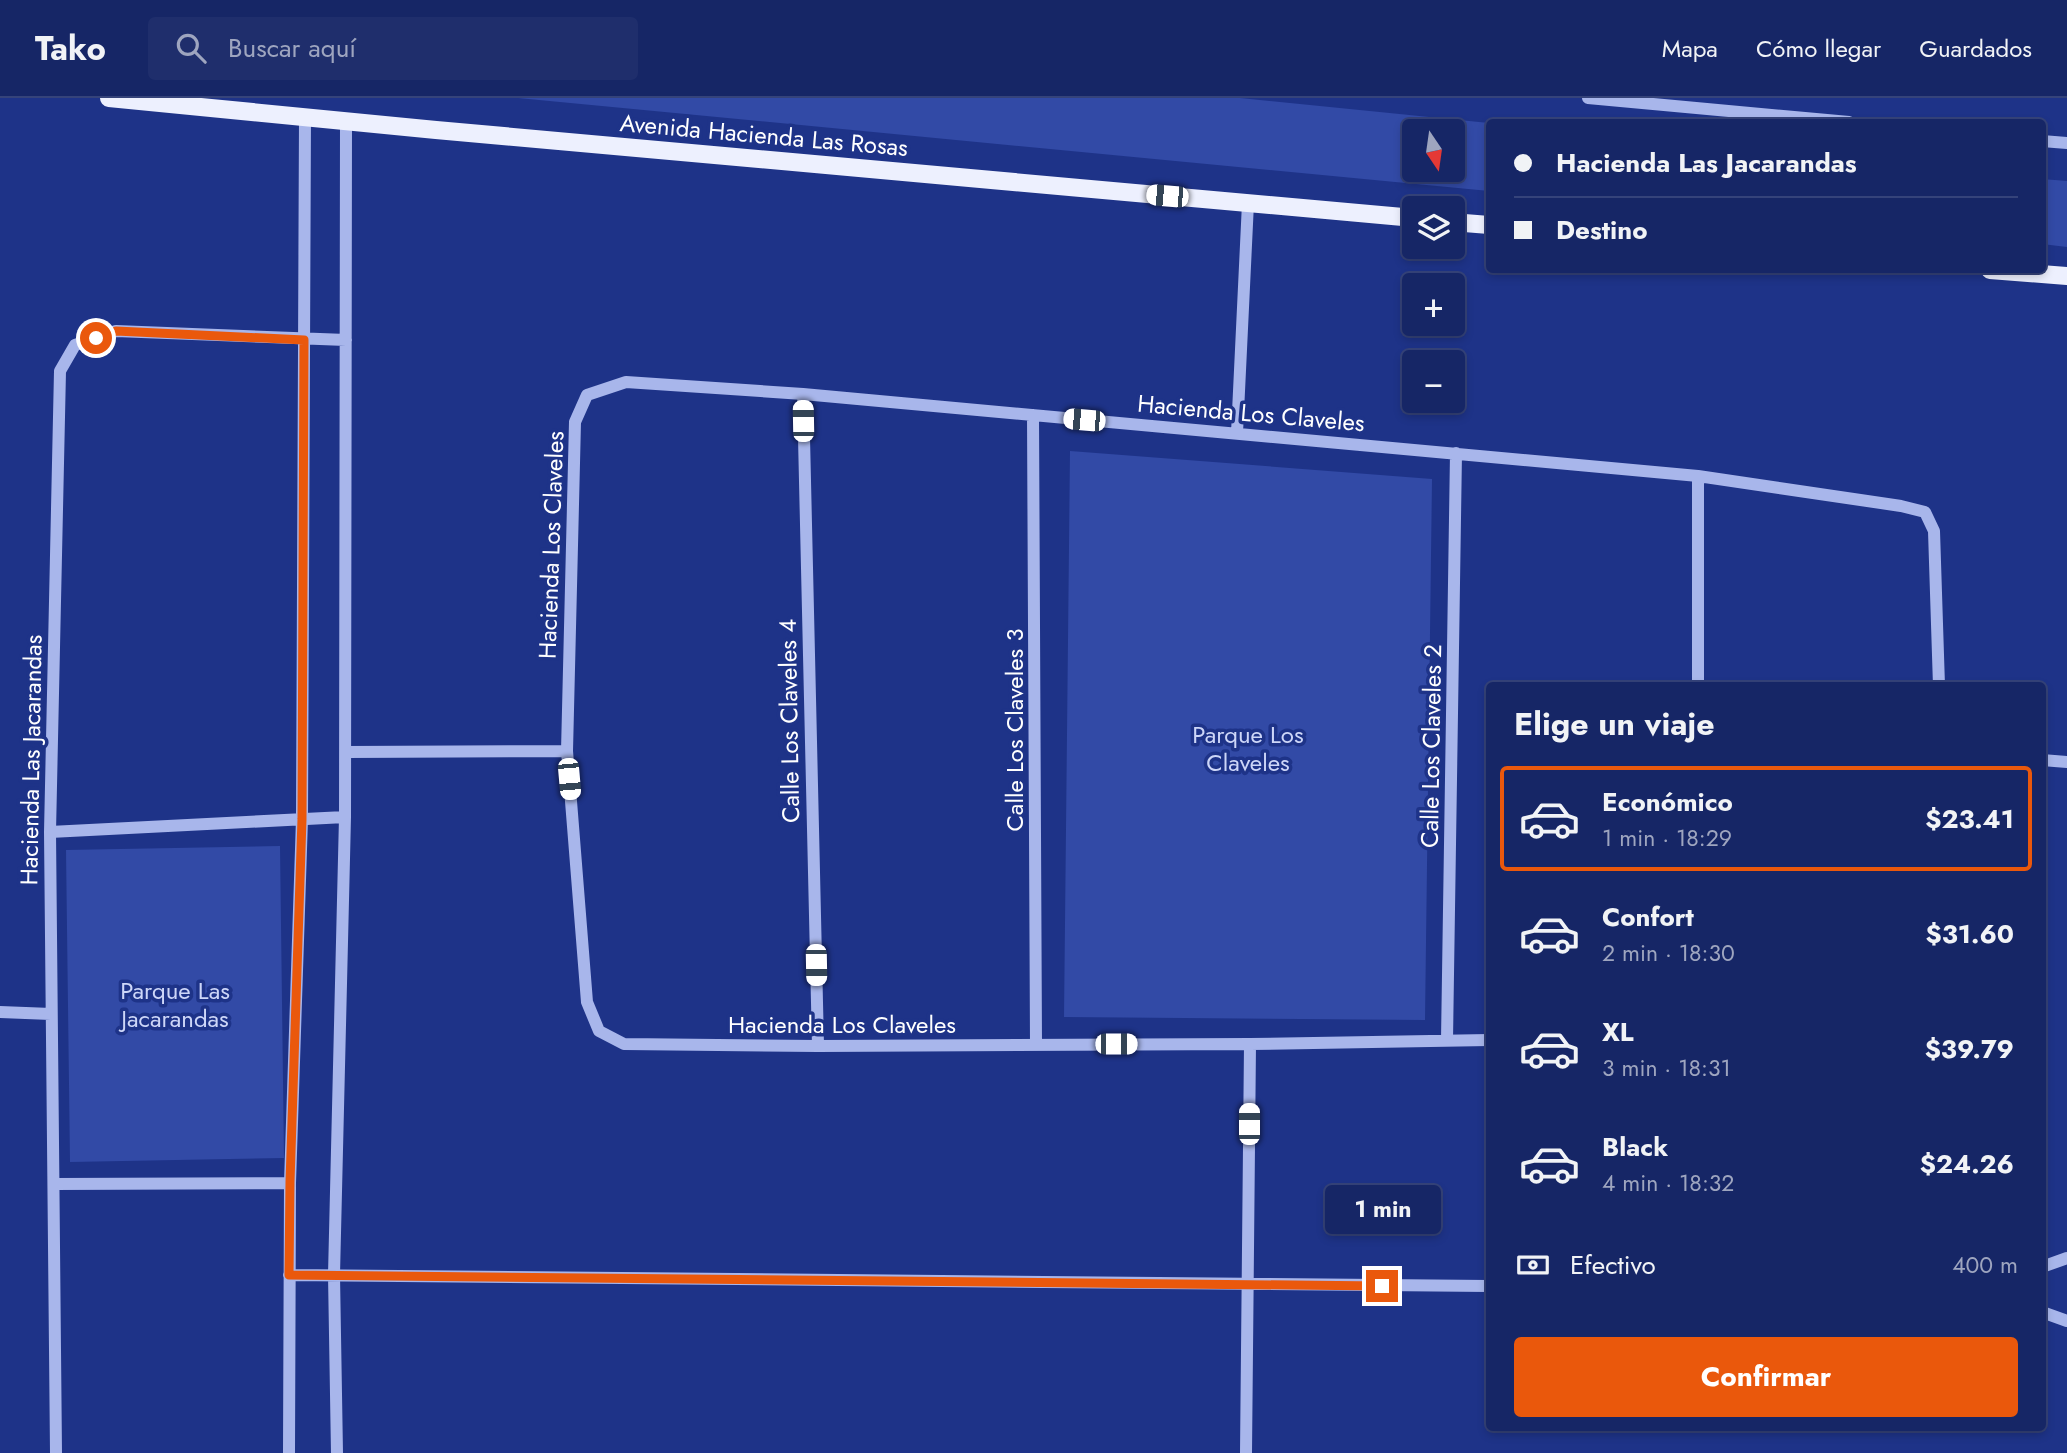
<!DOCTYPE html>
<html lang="es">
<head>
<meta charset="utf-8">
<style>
  body { margin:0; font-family:Jost,sans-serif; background:#1f2e6c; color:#f1f3f6; height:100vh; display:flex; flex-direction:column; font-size:26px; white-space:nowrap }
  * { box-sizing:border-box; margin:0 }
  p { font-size:23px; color:#9ea5bf }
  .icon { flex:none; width:38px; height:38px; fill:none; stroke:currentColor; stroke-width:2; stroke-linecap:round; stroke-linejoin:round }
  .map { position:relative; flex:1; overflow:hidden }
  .details { position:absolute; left:1486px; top:584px; width:560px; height:749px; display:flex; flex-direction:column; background:#162666; border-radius:7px; box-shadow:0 4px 10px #0003,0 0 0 2px #35437a }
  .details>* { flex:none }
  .guide { position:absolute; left:1486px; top:21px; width:560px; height:154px; border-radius:7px; box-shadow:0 4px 10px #0003,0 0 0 2px #35437a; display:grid; align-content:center; height:154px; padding:0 28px; background:#162666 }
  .needle { width:46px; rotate:167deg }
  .fabs { position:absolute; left:1402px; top:21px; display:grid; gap:14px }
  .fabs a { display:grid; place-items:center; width:63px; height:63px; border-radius:7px; background:#162666; box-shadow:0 4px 10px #0003,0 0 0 2px #35437a; font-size:35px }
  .end { position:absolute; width:32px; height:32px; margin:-16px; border:9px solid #ea580c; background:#fff; box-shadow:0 0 0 4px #fff }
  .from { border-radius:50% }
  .bubble { position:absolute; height:49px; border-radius:7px; background:#162666; box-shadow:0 4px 10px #0003,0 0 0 2px #35437a; font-size:23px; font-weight:700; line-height:49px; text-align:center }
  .car { position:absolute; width:21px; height:42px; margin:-21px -10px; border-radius:9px; box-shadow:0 0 5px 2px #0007; background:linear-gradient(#fff 24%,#345 0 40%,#fff 0 76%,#345 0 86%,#fff 0) }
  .guide b { display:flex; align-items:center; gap:24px; height:66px; font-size:26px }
  .guide b+b { border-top:2px solid #35437a }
  .guide i { width:18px; height:18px; background:#f1f3f6 }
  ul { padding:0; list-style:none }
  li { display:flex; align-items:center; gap:21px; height:105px; margin:0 14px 10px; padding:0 14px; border:4px solid transparent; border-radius:7px }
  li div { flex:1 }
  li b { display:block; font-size:26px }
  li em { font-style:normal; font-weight:700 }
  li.on { border-color:#ea580c }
  li>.icon { width:63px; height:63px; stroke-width:1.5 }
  h2 { padding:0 28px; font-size:32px; line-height:84px }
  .pay { display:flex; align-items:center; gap:18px; height:77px; padding:0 28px; font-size:26px }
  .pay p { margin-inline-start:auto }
  .action { display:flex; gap:14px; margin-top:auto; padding:14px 28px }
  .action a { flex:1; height:80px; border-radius:7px; background:#ea580c; color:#fff; font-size:28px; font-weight:700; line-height:80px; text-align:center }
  header { display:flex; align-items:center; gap:42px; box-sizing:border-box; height:98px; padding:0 35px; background:#162666; border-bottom:2px solid #35437a }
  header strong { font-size:33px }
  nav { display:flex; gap:38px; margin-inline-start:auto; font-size:24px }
  .search { width:490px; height:63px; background:#1f2e6c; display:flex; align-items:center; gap:18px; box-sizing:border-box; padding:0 24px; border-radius:7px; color:#9ea5bf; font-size:26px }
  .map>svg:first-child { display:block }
</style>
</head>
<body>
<header>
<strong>Tako</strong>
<div class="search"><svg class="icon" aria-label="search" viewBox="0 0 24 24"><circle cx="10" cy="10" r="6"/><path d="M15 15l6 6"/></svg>Buscar aquí</div>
<nav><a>Mapa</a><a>Cómo llegar</a><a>Guardados</a></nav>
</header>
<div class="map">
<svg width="2067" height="1355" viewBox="0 0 2067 1355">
  <rect width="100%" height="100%" fill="#1e3388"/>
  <!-- green -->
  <path fill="#324aa6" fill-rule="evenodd" d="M 518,0 L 1240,0 L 1489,25 L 1489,93 ZM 1414,33 L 1452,33 L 1452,72 L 1414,72 Z
    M 2042,81 L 2067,83 L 2067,149 L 2042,146 Z
    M 1070,353 L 1432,381 L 1425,922 L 1064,919 Z
    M 280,748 L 284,1060 L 70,1064 L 66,752 Z"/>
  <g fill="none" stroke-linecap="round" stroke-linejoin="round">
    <!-- minor -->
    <path stroke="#a8b6eb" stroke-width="12" d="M 1588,0 L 1849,24
      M 2042,43 L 2067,45
      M 803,296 L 818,948
      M 1033,317 L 1036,946
      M 1237,335 L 1248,105
      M 1698,378 L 1698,588
      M 346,654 L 567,653
      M 2042,662 L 2067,664
      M 50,734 L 345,719
      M 0,914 L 51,916
      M 1447,942 L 1456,355
      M 1489,942 L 1250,946 L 818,948 L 624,946 L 599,933 L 587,904 L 567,653 L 575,324 L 587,297 L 626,284 L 803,296 L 1698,378 L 1901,408 L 1925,414 L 1934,433 L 1939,588
      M 54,1086 L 290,1085
      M 2042,1169 L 2067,1160
      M 289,1177 L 1489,1188
      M 2042,1214 L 2067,1223
      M 56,1355 L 50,734 L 60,273 L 75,247 L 116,233 L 346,242
      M 289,1355 L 290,1085 L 302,721 L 305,19
      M 337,1355 L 334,1177 L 345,719 L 346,23
      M 1246,1355 L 1250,946"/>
    <!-- major -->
    <path stroke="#edf0fe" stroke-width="18" d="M 109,0 L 436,32 L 1414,120
      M 1452,124 L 1489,127
      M 1990,172 L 2067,178"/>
  </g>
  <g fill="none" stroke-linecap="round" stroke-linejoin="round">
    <!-- route -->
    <path stroke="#ea580c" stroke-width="9" d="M 96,240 L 116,233 L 304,242 L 302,721 L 290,1084 L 289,1177 L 1382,1188"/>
  </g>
  <g text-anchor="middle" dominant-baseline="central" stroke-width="7" stroke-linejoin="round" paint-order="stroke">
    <!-- street labels -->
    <g font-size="24" fill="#fff" stroke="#1e3388">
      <text transform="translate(764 37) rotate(5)">Avenida Hacienda Las Rosas</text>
      <text transform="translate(1251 315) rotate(5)">Hacienda Los Claveles</text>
      <text transform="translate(551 447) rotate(-88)">Hacienda Los Claveles</text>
      <text transform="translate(789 623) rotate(-91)">Calle Los Claveles 4</text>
      <text transform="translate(1014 632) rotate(-90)">Calle Los Claveles 3</text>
      <text transform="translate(1431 648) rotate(-89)">Calle Los Claveles 2</text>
      <text transform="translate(31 662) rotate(-89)">Hacienda Las Jacarandas</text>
      <text x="842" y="926">Hacienda Los Claveles</text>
    </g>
    <!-- park labels -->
    <g font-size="24" fill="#cdd6f8" stroke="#1e3388">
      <text x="1248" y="636">Parque Los<tspan x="1248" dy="28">Claveles</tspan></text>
      <text x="175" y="892">Parque Las<tspan x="175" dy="28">Jacarandas</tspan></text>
    </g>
  </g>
</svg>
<div class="fabs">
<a><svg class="needle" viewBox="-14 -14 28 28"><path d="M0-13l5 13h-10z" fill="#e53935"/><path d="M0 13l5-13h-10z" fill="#9ea5bf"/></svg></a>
<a><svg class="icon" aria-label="layers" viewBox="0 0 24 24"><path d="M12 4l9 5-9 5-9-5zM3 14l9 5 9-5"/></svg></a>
<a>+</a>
<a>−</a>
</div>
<i class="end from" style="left:96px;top:240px"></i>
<i class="end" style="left:1382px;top:1188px"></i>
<div class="bubble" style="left:1325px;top:1087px;width:116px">1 min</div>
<i class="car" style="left:1167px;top:98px;rotate:275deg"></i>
<i class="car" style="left:1084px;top:322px;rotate:275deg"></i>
<i class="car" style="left:803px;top:323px;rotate:359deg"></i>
<i class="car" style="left:569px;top:681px;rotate:175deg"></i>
<i class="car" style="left:816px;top:867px;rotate:179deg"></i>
<i class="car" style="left:1116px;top:946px;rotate:90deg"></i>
<i class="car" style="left:1249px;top:1026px;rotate:0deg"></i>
<div class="guide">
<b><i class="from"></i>Hacienda Las Jacarandas</b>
<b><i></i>Destino</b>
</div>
<section class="details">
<h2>Elige un viaje</h2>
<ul>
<li class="on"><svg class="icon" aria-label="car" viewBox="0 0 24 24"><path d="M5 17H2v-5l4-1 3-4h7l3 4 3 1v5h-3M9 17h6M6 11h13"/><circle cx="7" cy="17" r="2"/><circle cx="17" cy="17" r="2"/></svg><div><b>Económico</b><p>1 min · 18:29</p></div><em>$23.41</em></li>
<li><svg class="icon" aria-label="car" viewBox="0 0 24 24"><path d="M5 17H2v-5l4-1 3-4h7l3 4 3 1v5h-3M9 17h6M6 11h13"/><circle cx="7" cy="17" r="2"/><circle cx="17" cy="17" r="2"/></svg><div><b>Confort</b><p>2 min · 18:30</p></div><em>$31.60</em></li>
<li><svg class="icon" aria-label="car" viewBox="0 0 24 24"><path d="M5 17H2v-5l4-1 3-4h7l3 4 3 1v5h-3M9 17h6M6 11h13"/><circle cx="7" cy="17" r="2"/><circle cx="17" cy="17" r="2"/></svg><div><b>XL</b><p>3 min · 18:31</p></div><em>$39.79</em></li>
<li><svg class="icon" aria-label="car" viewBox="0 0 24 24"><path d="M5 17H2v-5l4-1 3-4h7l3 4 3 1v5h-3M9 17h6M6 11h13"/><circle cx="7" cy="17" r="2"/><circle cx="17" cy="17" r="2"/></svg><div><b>Black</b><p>4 min · 18:32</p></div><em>$24.26</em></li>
</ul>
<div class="pay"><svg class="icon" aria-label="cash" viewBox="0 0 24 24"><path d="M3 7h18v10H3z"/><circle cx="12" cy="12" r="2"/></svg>Efectivo<p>400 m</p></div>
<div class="action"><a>Confirmar</a></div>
</section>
</div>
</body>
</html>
